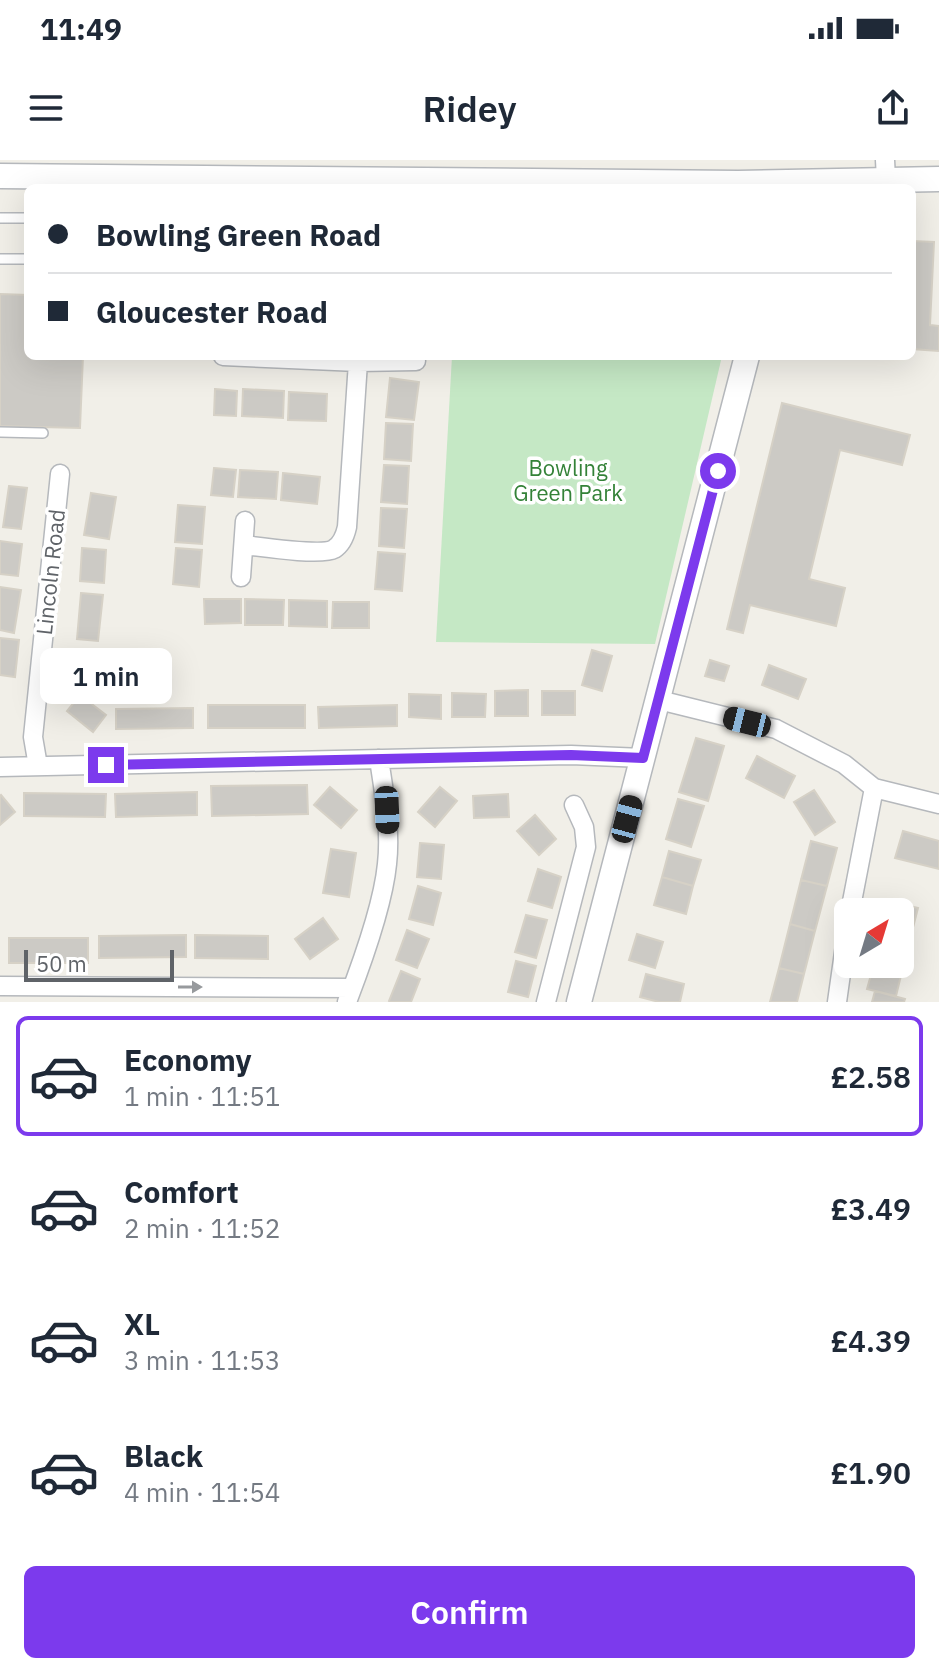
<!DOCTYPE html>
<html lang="en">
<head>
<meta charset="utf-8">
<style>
  body { margin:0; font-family:"IBM Plex Sans",sans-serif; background:#f6f6f7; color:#1f2937; height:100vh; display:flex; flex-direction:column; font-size:30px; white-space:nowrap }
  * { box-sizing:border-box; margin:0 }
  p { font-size:26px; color:#747a83 }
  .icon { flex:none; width:44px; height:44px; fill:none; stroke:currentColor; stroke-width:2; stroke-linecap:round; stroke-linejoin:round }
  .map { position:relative; height:842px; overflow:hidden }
  .details { display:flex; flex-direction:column; background:#fff; flex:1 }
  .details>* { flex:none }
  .top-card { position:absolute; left:24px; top:24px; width:892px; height:176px; border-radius:12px; box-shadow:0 8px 32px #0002; display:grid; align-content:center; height:176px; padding:0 24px; background:#fff }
  .needle { width:52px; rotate:38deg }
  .fabs { position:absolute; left:834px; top:738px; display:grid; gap:16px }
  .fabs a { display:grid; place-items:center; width:80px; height:80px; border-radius:12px; background:#fff; box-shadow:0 8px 32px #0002; font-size:40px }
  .scale { position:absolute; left:24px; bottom:20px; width:150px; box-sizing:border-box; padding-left:8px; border:4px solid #5f6368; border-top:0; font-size:22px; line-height:28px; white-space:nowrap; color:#5f6368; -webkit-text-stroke:6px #fff; paint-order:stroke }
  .end { position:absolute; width:36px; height:36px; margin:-18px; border:10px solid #7c3aed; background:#fff; box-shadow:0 0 0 4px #fff }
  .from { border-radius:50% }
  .bubble { position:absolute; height:56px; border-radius:12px; background:#fff; box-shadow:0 8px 32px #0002; font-size:26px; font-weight:600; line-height:56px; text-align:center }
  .car { position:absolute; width:24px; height:48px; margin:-24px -12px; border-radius:10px; box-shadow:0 0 6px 2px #0007; background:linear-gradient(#222 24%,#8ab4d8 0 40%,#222 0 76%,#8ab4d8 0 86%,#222 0) }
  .top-card b { display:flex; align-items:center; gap:28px; height:76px; font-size:30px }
  .top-card b+b { border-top:2px solid #e0e1e3 }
  .top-card i { width:20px; height:20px; background:#1f2937 }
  ul { padding:14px 0 0; list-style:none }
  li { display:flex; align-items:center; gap:24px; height:120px; margin:0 16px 12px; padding:0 8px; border:4px solid transparent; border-radius:12px }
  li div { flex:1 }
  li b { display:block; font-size:30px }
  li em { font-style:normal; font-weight:600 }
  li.active { border-color:#7c3aed }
  li>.icon { width:72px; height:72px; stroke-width:1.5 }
  .cta { display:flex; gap:16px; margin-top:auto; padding:16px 24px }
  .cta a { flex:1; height:92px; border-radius:12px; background:#7c3aed; color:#fff; font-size:32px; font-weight:600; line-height:92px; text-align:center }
  .status { display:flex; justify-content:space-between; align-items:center; height:56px; padding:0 40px; background:#fff; direction:ltr }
  .status svg { height:22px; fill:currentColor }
  header { display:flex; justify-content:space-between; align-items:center; height:104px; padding:0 24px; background:#fff; font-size:36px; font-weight:600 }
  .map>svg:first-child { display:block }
</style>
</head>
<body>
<div class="status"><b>11:49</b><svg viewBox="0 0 49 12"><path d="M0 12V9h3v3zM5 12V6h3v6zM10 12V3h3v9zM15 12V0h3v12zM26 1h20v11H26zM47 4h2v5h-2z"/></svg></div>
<header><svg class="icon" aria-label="menu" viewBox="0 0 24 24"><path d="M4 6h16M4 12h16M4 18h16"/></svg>Ridey<svg class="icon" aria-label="share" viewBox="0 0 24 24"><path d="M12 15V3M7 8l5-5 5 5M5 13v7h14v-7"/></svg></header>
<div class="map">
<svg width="939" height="842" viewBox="0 0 939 842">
  <rect width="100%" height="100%" fill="#f1efe8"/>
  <!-- green -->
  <path fill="#c5e8c5" d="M 452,196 L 722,196 L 655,484 L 436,482 Z"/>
  <!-- building -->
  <path fill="#cccac5" stroke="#d6d1c6" stroke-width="2" d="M 912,81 L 934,82 L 930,165 L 939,166 L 939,191 L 912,189 Z
    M 0,134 L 28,135 L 28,196 L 83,196 L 80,268 L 0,266 Z
    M 390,218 L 419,222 L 414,260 L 386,257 Z
    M 215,229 L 237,231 L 236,256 L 214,255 Z
    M 243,229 L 284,231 L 283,258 L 242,256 Z
    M 289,232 L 327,234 L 326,261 L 288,260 Z
    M 782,243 L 910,275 L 902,305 L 840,290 L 809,419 L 845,428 L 836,466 L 750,445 L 743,473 L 727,469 Z
    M 386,263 L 413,264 L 411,301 L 384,299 Z
    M 384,305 L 409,306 L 407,344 L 381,342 Z
    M 214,308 L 236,310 L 233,337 L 211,335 Z
    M 240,310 L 278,312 L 276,339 L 238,337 Z
    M 283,313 L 320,317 L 317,344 L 281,340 Z
    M 9,326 L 27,328 L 21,369 L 3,367 Z
    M 91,333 L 116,337 L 109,379 L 84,375 Z
    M 178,345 L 205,347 L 202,384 L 175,382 Z
    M 381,348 L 407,349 L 404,388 L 379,386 Z
    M 0,381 L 22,384 L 18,416 L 0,414 Z
    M 82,388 L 106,390 L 104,423 L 80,421 Z
    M 176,388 L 202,390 L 199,427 L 173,424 Z
    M 378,392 L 405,394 L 402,431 L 375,429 Z
    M 0,427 L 21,430 L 14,473 L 0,470 Z
    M 81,433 L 103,435 L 98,481 L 77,479 Z
    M 204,439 L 241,439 L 241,463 L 205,464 Z
    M 245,439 L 284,440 L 283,465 L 245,465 Z
    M 289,440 L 327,441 L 327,467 L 289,466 Z
    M 333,442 L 369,442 L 369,468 L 332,468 Z
    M 0,478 L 19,480 L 15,517 L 0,515 Z
    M 71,489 L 94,490 L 92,523 L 69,521 Z
    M 592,490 L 612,496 L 602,531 L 582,525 Z
    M 710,500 L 729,506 L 724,521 L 705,516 Z
    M 769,505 L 806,519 L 798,539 L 762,525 Z
    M 528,530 L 528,556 L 495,556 L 495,531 Z
    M 542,531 L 575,531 L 575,555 L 542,555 Z
    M 452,533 L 486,534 L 485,557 L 452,557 Z
    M 409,534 L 441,535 L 441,559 L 409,557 Z
    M 80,535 L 106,555 L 93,572 L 67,551 Z
    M 208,545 L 305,545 L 305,568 L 208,568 Z
    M 397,545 L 397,566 L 319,568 L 318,547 Z
    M 193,548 L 193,568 L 116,569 L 116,549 Z
    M 696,578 L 724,586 L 708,641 L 679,632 Z
    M 757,596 L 795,616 L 784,638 L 746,618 Z
    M 307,625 L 308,654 L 212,656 L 211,626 Z
    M 330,627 L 357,650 L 341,668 L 314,645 Z
    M 440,627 L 457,641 L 435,667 L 418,652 Z
    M 814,630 L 835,662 L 815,675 L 794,642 Z
    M 197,632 L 197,655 L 116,657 L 115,634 Z
    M 24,633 L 106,634 L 105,657 L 24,656 Z
    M 508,634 L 509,657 L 474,658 L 473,636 Z
    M 1,635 L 15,652 L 0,665 L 0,636 Z
    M 678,639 L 704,646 L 691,687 L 666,679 Z
    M 535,655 L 556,679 L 539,695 L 517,671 Z
    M 903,671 L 939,681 L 939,709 L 895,698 Z
    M 811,681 L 837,688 L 827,726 L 801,720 Z
    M 420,683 L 444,685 L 441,719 L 417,717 Z
    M 331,689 L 356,693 L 349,737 L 323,733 Z
    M 669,691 L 701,700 L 693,726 L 662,717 Z
    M 538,709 L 561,717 L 552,748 L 528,741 Z
    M 662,717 L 693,726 L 686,754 L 654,745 Z
    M 801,720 L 827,726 L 815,771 L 790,764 Z
    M 418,726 L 441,733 L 433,765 L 409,759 Z
    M 889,741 L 918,748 L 906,795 L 900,793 L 900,752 L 887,752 Z
    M 526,755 L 547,760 L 536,798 L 515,792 Z
    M 323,758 L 338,779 L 310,799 L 295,779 Z
    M 790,764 L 815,771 L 804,814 L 779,808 Z
    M 407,770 L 429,779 L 417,808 L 396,800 Z
    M 637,774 L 663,782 L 655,808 L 629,800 Z
    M 186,775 L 186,797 L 99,798 L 99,776 Z
    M 195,775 L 268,776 L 268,799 L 195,798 Z
    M 9,778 L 88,778 L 88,803 L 9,803 Z
    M 900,793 L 906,795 L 896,836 L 867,829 L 874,804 L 900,804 Z
    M 516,801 L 536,806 L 528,837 L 508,832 Z
    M 779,808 L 804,814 L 797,842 L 770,842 Z
    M 401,811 L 420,819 L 411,842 L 390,842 L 389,841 Z
    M 646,814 L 684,824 L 680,842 L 659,842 L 640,837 Z
    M 875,831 L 905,839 L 904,842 L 872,842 Z"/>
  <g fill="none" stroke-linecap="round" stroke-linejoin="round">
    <!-- service casing -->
    <g stroke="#b5b8bc" stroke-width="12">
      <path id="service" d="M 0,58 L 28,58
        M 0,99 L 28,99
        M 0,272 L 43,273"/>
    </g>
    <!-- minor casing -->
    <g stroke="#b5b8bc" stroke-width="21">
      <path id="minor" d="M 885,0 L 886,19
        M 223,196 L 358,202 L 416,201
        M 244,385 C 261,387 322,396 334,389 C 342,384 345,376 347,367 L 358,202
        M 241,417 L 245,361
        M 659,540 L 776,569 L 844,604 L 874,628 L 939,644
        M 38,606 L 33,577 L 60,314
        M 0,607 L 571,595 L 643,598
        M 850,752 L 874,628
        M 0,826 L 352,828
        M 347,842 C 362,803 383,746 387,704 C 391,669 384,633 379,599
        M 546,842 L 586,687 L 584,667 L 574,645
        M 837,842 L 848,764"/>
    </g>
    <!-- tertiary casing -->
    <g stroke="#b5b8bc" stroke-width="27">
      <path id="tertiary" d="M 0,16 L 738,23 L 939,19
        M 579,842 L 747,196"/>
    </g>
    <!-- service -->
    <use href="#service" stroke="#fff" stroke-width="9"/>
    <!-- minor -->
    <use href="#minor" stroke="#fff" stroke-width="18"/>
    <!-- tertiary -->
    <use href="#tertiary" stroke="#fff" stroke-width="24"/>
  </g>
  <!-- one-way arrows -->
  <defs><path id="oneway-solid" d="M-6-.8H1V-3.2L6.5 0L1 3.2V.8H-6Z" transform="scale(2)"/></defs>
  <use fill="#979a9d" href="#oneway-solid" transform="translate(190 827)"/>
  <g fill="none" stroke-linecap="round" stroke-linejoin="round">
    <!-- route -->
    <path stroke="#7c3aed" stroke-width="10" d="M 106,605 L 571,595 L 643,598 L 718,311"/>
  </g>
  <g text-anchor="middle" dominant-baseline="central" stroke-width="7" stroke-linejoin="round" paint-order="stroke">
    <!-- park labels -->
    <g font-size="22" fill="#348238" stroke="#fff">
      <text x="568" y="307">Bowling<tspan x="568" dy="25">Green Park</tspan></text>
    </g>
    <!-- street labels -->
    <g font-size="22" fill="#5f6368" stroke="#fff">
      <text transform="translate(50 412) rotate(-84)">Lincoln Road</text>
    </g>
  </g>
</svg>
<div class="fabs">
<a><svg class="needle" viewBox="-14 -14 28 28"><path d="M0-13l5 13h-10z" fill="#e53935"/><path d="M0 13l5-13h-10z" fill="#747a83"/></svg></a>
</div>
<div class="scale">50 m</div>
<i class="end from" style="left:718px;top:311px"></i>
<i class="end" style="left:106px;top:605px"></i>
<div class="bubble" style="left:40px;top:488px;width:132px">1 min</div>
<i class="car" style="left:747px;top:562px;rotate:284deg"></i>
<i class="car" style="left:387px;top:650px;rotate:178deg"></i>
<i class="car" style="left:627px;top:659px;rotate:15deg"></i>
<div class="top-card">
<b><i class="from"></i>Bowling Green Road</b>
<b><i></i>Gloucester Road</b>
</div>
</div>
<section class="details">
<ul>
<li class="active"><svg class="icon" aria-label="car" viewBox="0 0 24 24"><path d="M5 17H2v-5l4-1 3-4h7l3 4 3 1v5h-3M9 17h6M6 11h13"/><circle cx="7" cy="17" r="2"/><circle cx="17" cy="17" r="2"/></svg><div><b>Economy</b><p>1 min · 11:51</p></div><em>£2.58</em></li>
<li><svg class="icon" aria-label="car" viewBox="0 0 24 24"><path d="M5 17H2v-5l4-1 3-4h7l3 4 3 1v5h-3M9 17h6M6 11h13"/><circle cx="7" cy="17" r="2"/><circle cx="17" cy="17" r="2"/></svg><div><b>Comfort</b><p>2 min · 11:52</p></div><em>£3.49</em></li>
<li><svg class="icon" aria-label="car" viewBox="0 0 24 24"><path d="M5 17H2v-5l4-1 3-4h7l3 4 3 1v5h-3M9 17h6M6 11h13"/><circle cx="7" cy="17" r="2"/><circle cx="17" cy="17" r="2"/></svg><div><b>XL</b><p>3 min · 11:53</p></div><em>£4.39</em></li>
<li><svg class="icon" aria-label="car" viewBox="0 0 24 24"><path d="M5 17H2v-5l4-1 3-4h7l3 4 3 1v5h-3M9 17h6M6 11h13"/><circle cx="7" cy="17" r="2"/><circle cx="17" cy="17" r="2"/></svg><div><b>Black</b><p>4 min · 11:54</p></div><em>£1.90</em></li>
</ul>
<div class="cta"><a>Confirm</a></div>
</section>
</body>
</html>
